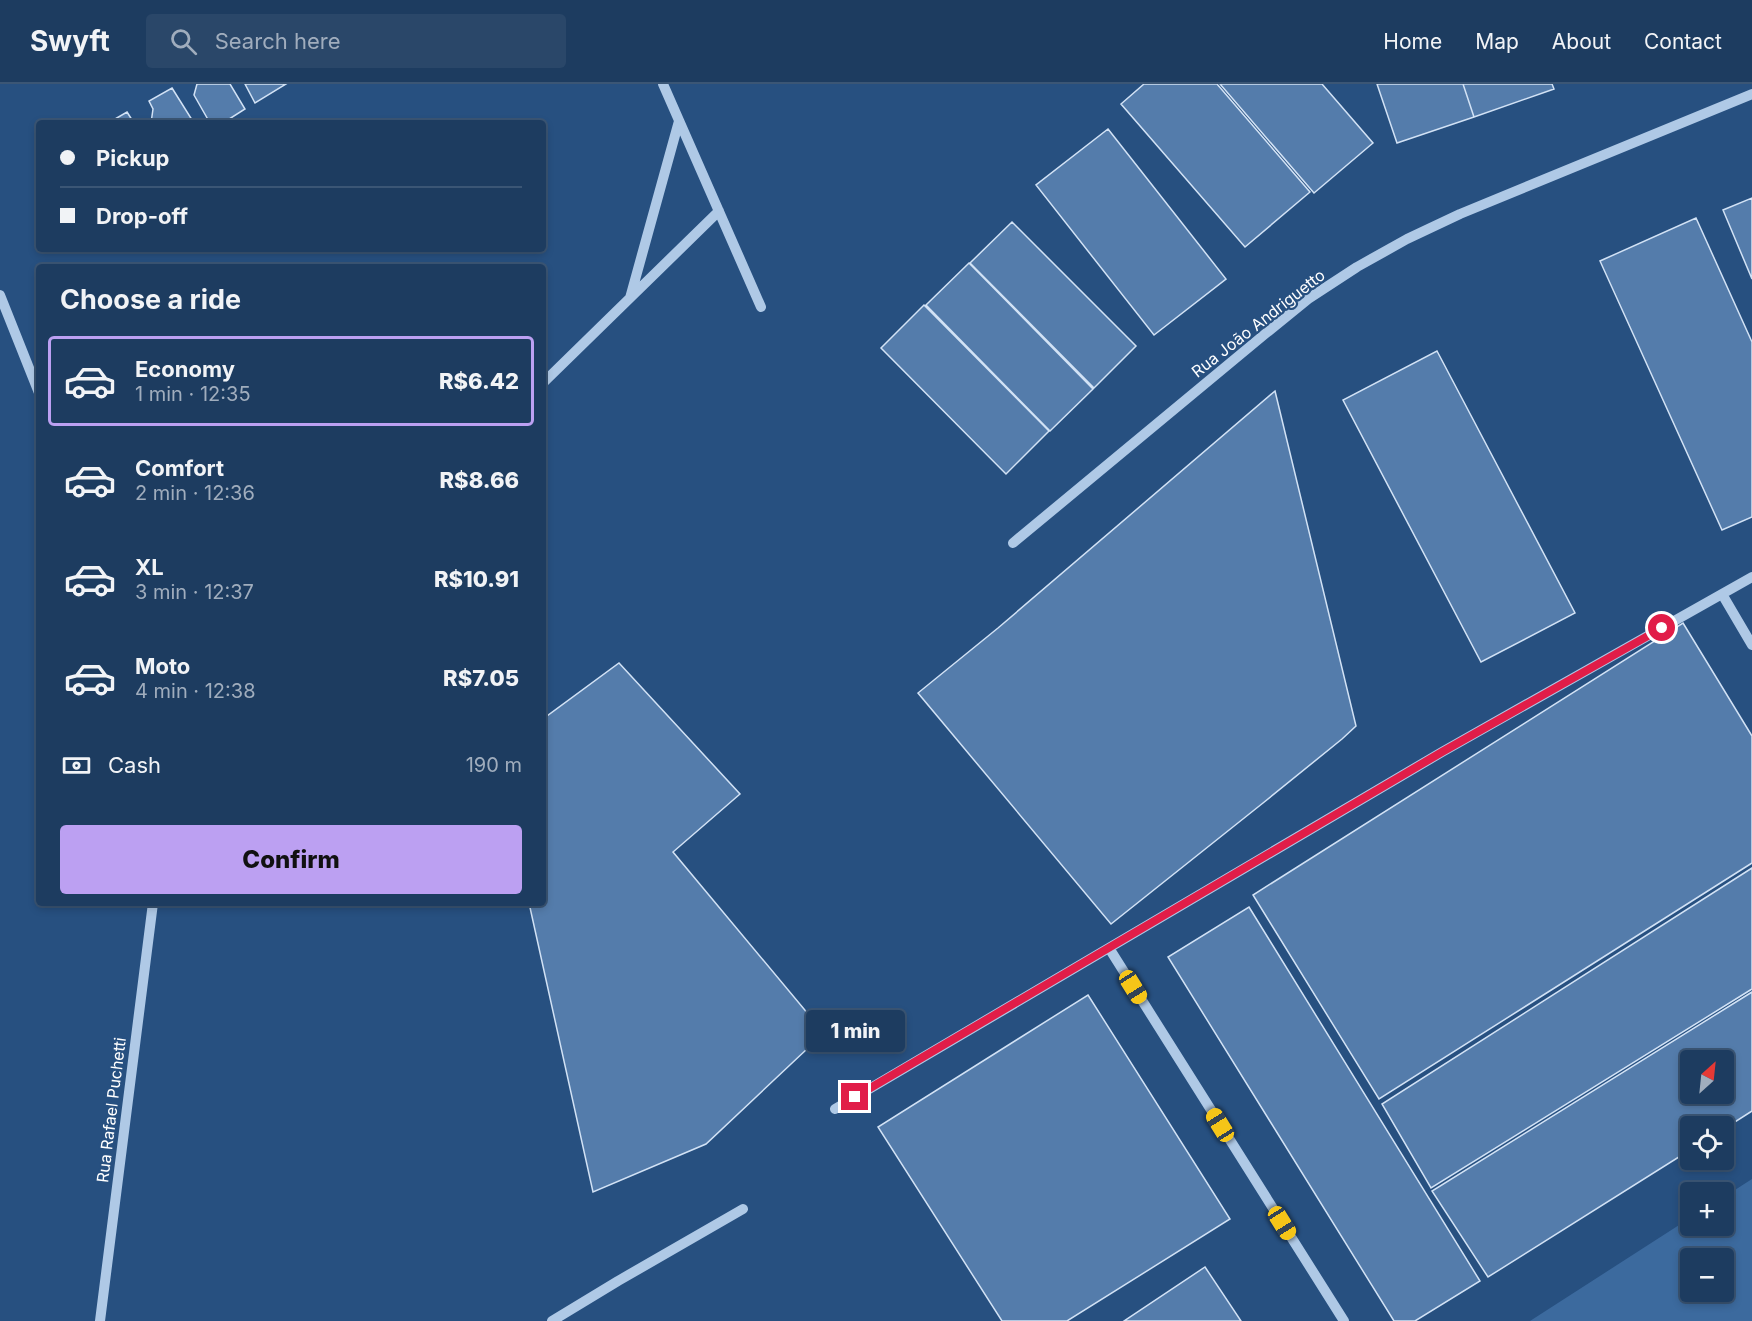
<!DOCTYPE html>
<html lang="en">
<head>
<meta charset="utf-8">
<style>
  body { margin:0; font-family:Inter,sans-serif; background:#2a4769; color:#f1f3f6; height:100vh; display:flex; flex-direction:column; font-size:22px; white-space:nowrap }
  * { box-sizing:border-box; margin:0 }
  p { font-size:20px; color:#a0adbd }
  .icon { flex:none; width:33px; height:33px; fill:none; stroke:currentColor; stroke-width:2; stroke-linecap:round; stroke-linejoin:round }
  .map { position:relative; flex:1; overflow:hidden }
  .side { position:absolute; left:36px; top:180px; width:510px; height:642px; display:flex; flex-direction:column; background:#1d3c60; border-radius:6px; box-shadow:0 3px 9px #0003,0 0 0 2px #3b5675 }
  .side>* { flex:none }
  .guide { position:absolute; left:36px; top:36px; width:510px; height:132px; border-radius:6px; box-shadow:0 3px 9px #0003,0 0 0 2px #3b5675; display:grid; align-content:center; height:132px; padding:0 24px; background:#1d3c60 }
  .needle { width:39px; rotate:27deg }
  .controls { position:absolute; left:1680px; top:966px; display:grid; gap:12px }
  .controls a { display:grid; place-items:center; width:54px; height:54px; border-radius:6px; background:#1d3c60; box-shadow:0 3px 9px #0003,0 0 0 2px #3b5675; font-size:30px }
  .end { position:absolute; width:27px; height:27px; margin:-14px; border:8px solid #e11d48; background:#fff; box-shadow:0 0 0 3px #fff }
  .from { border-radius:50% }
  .bubble { position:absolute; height:42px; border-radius:6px; background:#1d3c60; box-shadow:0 3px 9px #0003,0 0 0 2px #3b5675; font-size:20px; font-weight:800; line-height:42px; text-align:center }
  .car { position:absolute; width:18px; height:36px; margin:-18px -9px; border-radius:8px; box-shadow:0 0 4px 2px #0007; background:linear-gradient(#f5c518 24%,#345 0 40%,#f5c518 0 76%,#345 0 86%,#f5c518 0) }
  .guide b { display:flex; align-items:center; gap:21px; height:57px; font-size:22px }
  .guide b+b { border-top:2px solid #3b5675 }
  .guide i { width:15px; height:15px; background:#f1f3f6 }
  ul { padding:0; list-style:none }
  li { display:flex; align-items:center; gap:18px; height:90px; margin:0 12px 9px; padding:0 12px; border:3px solid transparent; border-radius:6px }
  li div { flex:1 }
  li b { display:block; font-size:22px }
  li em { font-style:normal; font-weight:800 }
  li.selected { border-color:#bca0f2 }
  li>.icon { width:54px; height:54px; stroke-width:1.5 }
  h2 { padding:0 24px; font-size:27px; line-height:72px }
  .pay { display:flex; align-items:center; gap:15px; height:66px; padding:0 24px; font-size:22px }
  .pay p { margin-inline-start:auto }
  .cta { display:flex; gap:12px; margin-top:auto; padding:12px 24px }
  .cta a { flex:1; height:69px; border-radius:6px; background:#bca0f2; color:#111; font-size:24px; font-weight:800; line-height:69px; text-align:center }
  header { display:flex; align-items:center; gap:36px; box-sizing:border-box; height:84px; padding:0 30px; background:#1d3c60; border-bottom:2px solid #3b5675 }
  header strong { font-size:28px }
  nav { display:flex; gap:33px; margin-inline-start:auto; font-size:21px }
  .search { width:420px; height:54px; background:#2a4769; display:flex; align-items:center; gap:15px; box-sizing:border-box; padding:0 21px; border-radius:6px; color:#a0adbd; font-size:22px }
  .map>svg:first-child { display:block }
</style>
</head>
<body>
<header>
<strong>Swyft</strong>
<div class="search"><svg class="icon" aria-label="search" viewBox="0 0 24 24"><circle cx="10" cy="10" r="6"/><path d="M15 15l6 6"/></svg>Search here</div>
<nav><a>Home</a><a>Map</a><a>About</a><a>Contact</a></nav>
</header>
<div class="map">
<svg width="1752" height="1237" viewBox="0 0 1752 1237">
  <rect width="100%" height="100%" fill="#275080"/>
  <!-- green -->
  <path fill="#3c6a9e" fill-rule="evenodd" d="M 1752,1095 L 1752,1237 L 1530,1237 L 1690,1134 L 1690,1142 L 1724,1142 L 1724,1113 ZM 1690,1174 L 1724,1174 L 1724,1208 L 1690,1208 Z"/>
  <!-- building -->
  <path fill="#547cab" stroke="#d2e2f5" stroke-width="1.5" fill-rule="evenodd" d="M 197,0 L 230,0 L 245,25 L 223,39 L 210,39 L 194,11 Z
    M 245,0 L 286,0 L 255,19 Z
    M 1144,0 L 1217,0 L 1310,108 L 1245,163 L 1121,20 Z
    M 1220,0 L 1322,0 L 1373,59 L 1314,109 Z
    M 1377,0 L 1463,0 L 1474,33 L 1397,59 Z
    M 1463,0 L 1552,0 L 1554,5 L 1474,33 Z
    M 172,4 L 194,39 L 151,39 L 153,25 L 149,17 Z
    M 127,28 L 134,39 L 108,39 Z
    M 1108,45 L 1226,195 L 1154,251 L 1036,101 Z
    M 1752,114 L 1752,195 L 1723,126 Z
    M 1696,134 L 1752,258 L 1752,433 L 1722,446 L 1600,177 Z
    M 1012,138 L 1136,262 L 1094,304 L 970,179 Z
    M 969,179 L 1093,305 L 1050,347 L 926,221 Z
    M 924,221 L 1049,347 L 1006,390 L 881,264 Z
    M 1437,267 L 1575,529 L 1481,578 L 1343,316 Z
    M 1275,307 L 1356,642 L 1342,655 L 1263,719 L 1111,840 L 918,609 L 998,544 Z
    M 1683,539 L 1752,652 L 1752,779 L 1379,1015 L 1253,811 Z
    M 619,579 L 740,710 L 673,768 L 824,949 L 706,1060 L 593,1108 L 529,819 L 543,819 L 543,635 Z
    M 1752,784 L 1752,905 L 1431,1104 L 1382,1020 Z
    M 1249,823 L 1480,1197 L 1415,1237 L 1394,1237 L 1168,873 Z
    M 1752,908 L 1752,1027 L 1724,1045 L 1724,1042 L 1690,1042 L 1690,1066 L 1488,1193 L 1432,1107 ZM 1690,976 L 1724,976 L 1724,1010 L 1690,1010 Z
    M 1088,911 L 1230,1135 L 1067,1237 L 1002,1237 L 878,1043 Z
    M 1205,1183 L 1241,1237 L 1124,1237 Z"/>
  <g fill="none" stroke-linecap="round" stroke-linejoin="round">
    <!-- minor -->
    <path stroke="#afc9e6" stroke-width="10" d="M 663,0 L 761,223
      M 0,211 L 39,309
      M 630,214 L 679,37
      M 543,299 L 719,127
      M 1013,459 L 1265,250 L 1308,215 L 1357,183 L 1407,155 L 1460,130 L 1752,10
      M 1722,510 L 1752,561
      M 1109,864 L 1344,1237
      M 835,1025 L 1442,668 L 1752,493
      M 100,1237 L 153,819
      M 552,1237 L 618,1197 L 743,1125"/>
  </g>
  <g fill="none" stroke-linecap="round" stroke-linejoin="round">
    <!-- route -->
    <path stroke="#e11d48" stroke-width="8" d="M 855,1013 L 1442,668 L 1662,544"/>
  </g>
  <g text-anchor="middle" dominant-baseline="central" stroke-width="4.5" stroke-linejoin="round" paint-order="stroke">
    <!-- street labels -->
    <g font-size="16" fill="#fff" stroke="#275080">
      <text transform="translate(1258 239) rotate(-38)">Rua João Andriguetto</text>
      <text transform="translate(111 1026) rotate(-83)">Rua Rafael Puchetti</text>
    </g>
  </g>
</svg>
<div class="controls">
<a><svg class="needle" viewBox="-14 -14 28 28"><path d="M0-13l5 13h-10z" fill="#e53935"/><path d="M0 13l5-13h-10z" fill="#a0adbd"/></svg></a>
<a><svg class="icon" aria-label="locate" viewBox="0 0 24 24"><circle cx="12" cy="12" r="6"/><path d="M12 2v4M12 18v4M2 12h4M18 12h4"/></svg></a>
<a>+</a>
<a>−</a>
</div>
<i class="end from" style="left:1662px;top:544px"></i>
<i class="end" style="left:855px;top:1013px"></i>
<div class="bubble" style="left:806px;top:926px;width:99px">1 min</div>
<i class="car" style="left:1133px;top:903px;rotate:148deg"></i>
<i class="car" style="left:1220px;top:1041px;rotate:328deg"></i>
<i class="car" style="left:1282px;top:1139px;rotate:148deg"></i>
<div class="guide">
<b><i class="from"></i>Pickup</b>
<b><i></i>Drop-off</b>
</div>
<section class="side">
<h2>Choose a ride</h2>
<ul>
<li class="selected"><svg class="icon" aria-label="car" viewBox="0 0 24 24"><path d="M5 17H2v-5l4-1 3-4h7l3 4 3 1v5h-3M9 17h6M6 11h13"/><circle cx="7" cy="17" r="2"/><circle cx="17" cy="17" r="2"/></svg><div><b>Economy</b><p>1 min · 12:35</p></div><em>R$6.42</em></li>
<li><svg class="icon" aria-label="car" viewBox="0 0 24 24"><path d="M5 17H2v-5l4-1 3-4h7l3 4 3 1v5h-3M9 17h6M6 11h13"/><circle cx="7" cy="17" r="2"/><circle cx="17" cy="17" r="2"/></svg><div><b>Comfort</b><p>2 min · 12:36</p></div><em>R$8.66</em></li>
<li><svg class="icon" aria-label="car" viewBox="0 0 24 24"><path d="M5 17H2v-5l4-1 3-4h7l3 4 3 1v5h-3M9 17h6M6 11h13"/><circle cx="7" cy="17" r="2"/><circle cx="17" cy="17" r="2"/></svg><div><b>XL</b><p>3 min · 12:37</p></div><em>R$10.91</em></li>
<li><svg class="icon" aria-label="car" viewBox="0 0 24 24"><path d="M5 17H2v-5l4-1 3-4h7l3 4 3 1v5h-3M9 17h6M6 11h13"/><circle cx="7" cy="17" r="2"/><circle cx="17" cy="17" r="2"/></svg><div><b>Moto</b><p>4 min · 12:38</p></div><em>R$7.05</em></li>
</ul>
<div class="pay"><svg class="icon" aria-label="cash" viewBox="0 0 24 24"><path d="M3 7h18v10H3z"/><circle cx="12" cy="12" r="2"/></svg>Cash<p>190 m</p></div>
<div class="cta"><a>Confirm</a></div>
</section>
</div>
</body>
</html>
